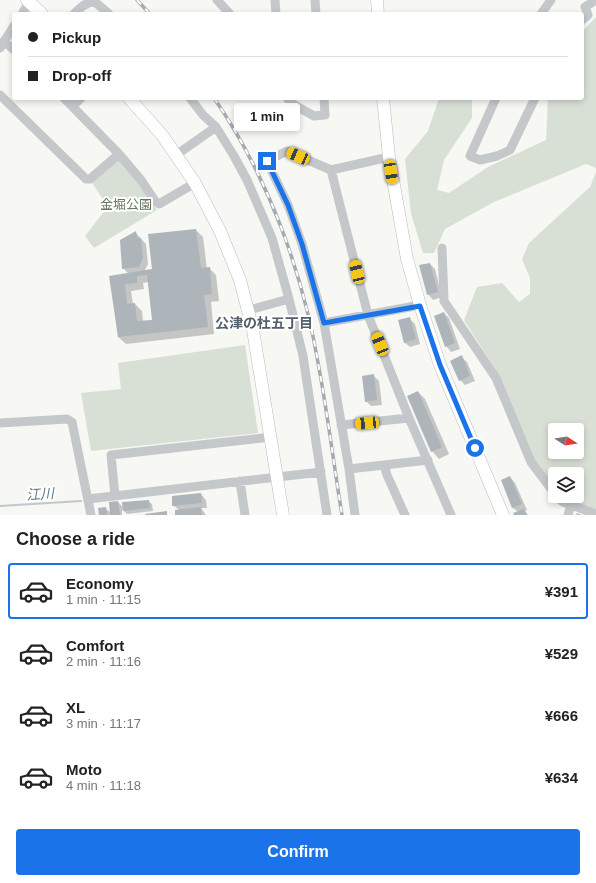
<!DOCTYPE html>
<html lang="en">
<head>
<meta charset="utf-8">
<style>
  body { margin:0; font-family:Helvetica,"Noto Sans JP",sans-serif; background:#f2f2f2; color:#222; height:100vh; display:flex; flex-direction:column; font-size:15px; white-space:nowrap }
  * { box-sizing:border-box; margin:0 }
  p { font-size:13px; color:#767676 }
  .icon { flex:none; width:22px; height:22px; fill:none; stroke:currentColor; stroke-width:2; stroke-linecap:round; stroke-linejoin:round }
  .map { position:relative; height:515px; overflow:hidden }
  .side { display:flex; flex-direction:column; background:#fff; flex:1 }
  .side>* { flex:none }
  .banner { position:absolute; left:12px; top:12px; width:572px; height:88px; border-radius:4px; box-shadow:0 2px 6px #0003; display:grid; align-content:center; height:88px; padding:0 16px; background:#fff }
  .needle { width:26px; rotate:102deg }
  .fabs { position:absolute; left:548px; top:423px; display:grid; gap:8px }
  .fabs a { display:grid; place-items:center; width:36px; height:36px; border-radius:4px; background:#fff; box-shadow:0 2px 6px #0003; font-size:20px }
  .end { position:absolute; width:18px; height:18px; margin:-9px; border:5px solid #1a73e8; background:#fff; box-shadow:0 0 0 2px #fff }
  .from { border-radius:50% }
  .bubble { position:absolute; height:28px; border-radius:4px; background:#fff; box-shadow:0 2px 6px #0003; font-size:13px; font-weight:600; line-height:28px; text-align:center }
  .car { position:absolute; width:12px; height:24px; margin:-12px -6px; border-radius:5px; box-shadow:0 0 3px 1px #0007; background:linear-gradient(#f5c518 24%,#345 0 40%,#f5c518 0 76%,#345 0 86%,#f5c518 0) }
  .banner b { display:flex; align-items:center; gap:14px; height:38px; font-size:15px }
  .banner b+b { border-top:1px solid #e0e0e0 }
  .banner i { width:10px; height:10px; background:#222 }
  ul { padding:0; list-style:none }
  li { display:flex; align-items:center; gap:12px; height:56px; margin:0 8px 6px; padding:0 8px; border:2px solid transparent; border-radius:4px }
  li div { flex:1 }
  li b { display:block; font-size:15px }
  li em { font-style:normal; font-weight:600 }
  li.on { border-color:#1a73e8 }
  li>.icon { width:36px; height:36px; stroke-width:1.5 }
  h2 { padding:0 16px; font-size:18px; line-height:48px }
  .primary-button { display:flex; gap:8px; margin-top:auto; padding:8px 16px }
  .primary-button a { flex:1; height:46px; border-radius:4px; background:#1a73e8; color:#fff; font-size:16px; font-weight:600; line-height:46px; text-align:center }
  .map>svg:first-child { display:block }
</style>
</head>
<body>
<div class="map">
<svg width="596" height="515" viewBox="0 0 596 515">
  <rect width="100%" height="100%" fill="#f7f7f4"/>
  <!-- green -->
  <path fill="#d8dfd5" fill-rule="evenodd" d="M 596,17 L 596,168 L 586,164 L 494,202 L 445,229 L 434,253 L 423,253 L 411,213 L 405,159 L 428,131 L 439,98 L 472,98 L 472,118 L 444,160 L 437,190 L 449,193 L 488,167 L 546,140 L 548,98 L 582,98 L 582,71 L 584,68 L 582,67 L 582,32 Z
    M 120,158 L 157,210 L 94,248 L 85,236 L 106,209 L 104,201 L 91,181 Z
    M 596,172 L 596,510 L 564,498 L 562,496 L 577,496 L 577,474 L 555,474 L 555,489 L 536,464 L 499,375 L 464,320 L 477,287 L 502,283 L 519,302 L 530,294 L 530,278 L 522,259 L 529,243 L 590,187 ZM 555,430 L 577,430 L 577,452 L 555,452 Z
    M 245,345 L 258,433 L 91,451 L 81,393 L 121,389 L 118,363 Z"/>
  <!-- shadow -->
  <path fill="#0003" fill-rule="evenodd" d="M 196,230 L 203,237 L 207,269 L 209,268 L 216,275 L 219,301 L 211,302 L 214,334 L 126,344 L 118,337 L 111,277 L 129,274 L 123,268 L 135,232 L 146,244 L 148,264 L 144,272 L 153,270 ZM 149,282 L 153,321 L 143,322 L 142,311 L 135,304 L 133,304 L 131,291 L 144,289 L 143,283 Z
    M 430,264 L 435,269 L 442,297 L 433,300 L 428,294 Z
    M 444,313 L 449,318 L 460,349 L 451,352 L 446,346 Z
    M 409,318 L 415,324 L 420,344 L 410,347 L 404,342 Z
    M 461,357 L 467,362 L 475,381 L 465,385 L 460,380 Z
    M 374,376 L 379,381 L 382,405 L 371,406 L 366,401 Z
    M 418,392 L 425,399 L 449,454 L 439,459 L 432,451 Z
    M 510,477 L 515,483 L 527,510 L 525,511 L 528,515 L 515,515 L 518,512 L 513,508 L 502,481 Z
    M 201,494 L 206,500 L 207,508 L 201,508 L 206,515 L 176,515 L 179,510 L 173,505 Z
    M 148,501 L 152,504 L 153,511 L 127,514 L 122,509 L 122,515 L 100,515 L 105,508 L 111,513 L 118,502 L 123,507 Z"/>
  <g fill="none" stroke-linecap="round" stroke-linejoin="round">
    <!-- stream -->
    <path stroke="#bec9ce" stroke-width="2" d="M 0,506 L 81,501
      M 577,514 L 580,515"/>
  </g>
  <!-- building -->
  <path fill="#adb5bb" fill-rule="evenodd" d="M 196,229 L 201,268 L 210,267 L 212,294 L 204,295 L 208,327 L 118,337 L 109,276 L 152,269 L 148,234 ZM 147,275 L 152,320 L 137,321 L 135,303 L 127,304 L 125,284 L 137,283 L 137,276 Z
    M 136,231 L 137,238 L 141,238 L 143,258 L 139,267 L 122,269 L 120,240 Z
    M 430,263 L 438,292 L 427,295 L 419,265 Z
    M 444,312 L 455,343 L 445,347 L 434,316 Z
    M 410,317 L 416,339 L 404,343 L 398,320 Z
    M 462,355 L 470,376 L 459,381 L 450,361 Z
    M 374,374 L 377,400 L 365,402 L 362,376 Z
    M 418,391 L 442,447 L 431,452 L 407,396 Z
    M 510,476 L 522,504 L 512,508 L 501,480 Z
    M 201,493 L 202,503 L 172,506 L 172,496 Z
    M 149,500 L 150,508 L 123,511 L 122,502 Z
    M 118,501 L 120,515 L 110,515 L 109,502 Z
    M 106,507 L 107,515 L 99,515 L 98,508 Z
    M 201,507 L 202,515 L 175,515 L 175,510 Z
    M 524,509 L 527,515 L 514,515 L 513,513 Z
    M 167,511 L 167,515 L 145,515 L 145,514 Z"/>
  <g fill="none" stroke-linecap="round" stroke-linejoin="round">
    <!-- secondary casing -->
    <g stroke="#b8bdc2" stroke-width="13">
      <path id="secondary" d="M 27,0 L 42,14
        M 377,0 L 378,14
        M 129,98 L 162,135 L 195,183 L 220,231 L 240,280 L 253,330 L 283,515
        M 383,98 L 389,157 L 407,259 L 420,305 L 440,365 L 503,515"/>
    </g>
    <!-- street -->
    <path stroke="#c4c8cb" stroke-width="9" d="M 217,0 L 230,14
      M 275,0 L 276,14
      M 315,0 L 316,14
      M 22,14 L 29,2
      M 74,14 C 80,8 85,3 94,1 L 109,14
      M 541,14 L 551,0
      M 582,20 L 588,15 L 585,7 L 596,0
      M 4,41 L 14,50
      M 0,48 L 14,26
      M 0,95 L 86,179 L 90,179 L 119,154
      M 64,98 L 119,154 L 141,180 L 155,201 L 159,204 L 195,183
      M 190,98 L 203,115 L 216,127 L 234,156 L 247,180 L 272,238 L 289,299 L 303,356 L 327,515
      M 287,98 L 291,103 L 314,116 L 325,115 L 324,98
      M 496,98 L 470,156 L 480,160 L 497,156 L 510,150 L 535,98
      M 73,106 L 81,98
      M 176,155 L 216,127
      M 331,170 L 368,315 L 409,418 L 451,515
      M 442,248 L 444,301 L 496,378 L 531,462 L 555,494
      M 249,310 L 289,299
      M 324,323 L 420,305
      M 0,423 L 67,419 L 72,422 L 91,515
      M 341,425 L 409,418
      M 384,465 L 387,475 L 405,515
      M 349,469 L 428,460
      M 240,481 L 245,515
      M 115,496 L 111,455 L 271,437
      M 556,496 L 563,502 L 596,514
      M 88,499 L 321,472
      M 355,515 L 349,469 L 324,323 L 302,244 L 288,205 L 267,161 L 287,151 L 331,170 L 389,157
      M 568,515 L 571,505"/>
    <!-- secondary -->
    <use href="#secondary" stroke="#fff" stroke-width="12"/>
    <!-- rail casing -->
    <g stroke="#a4aab0" stroke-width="3.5">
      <path id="rail" d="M 137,0 L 150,14
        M 214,98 C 269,178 303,273 319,368 C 328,417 334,466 342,515"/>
    </g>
    <!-- rail -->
    <use href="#rail" stroke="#fff" stroke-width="2" stroke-dasharray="6" stroke-linecap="butt"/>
  </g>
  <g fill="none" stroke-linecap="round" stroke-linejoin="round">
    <!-- route -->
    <path stroke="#1a73e8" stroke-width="5" d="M 267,161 L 288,205 L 302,244 L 324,323 L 420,306 L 440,365 L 475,448"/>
  </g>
  <g text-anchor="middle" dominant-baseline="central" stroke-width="4" stroke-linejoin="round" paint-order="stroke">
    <!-- park labels -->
    <g font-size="13" fill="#637860" stroke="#fff">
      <text x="126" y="204">金堀公園</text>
    </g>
    <!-- neighbourhood labels -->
    <g font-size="14" font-weight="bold" fill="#535f6b" stroke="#fff">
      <text x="264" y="323">公津の杜五丁目</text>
    </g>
    <!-- water labels -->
    <g font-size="14" font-style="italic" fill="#607783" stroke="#fff">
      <text transform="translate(40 494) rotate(-4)">江川</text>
    </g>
  </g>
</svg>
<div class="fabs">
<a><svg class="needle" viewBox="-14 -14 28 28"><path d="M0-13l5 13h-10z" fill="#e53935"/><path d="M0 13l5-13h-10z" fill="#767676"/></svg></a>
<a><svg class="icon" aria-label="layers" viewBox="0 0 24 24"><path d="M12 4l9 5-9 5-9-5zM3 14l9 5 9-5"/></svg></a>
</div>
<i class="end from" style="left:475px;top:448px"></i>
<i class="end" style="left:267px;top:161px"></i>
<div class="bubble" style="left:234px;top:103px;width:66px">1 min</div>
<i class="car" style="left:298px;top:156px;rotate:294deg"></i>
<i class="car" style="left:391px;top:172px;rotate:171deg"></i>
<i class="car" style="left:357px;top:272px;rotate:346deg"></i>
<i class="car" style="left:380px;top:344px;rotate:338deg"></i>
<i class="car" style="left:367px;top:423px;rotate:265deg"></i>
<div class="banner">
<b><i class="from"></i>Pickup</b>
<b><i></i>Drop-off</b>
</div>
</div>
<section class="side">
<h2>Choose a ride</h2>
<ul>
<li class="on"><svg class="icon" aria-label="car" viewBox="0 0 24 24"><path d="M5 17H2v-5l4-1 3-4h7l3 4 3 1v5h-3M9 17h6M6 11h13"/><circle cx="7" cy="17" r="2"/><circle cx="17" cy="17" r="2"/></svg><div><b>Economy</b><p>1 min · 11:15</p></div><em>¥391</em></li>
<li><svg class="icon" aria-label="car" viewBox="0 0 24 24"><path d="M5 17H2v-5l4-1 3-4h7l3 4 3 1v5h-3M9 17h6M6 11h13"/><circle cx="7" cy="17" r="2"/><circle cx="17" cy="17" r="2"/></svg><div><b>Comfort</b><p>2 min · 11:16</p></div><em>¥529</em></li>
<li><svg class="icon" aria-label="car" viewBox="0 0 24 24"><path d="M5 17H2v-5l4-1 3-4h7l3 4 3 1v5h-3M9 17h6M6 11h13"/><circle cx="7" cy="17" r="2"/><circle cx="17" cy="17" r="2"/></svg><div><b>XL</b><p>3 min · 11:17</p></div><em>¥666</em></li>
<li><svg class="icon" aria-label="car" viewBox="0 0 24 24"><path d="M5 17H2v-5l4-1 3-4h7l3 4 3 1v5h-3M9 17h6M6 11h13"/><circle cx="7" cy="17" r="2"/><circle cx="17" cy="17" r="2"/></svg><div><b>Moto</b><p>4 min · 11:18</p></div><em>¥634</em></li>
</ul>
<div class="primary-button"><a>Confirm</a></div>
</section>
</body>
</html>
